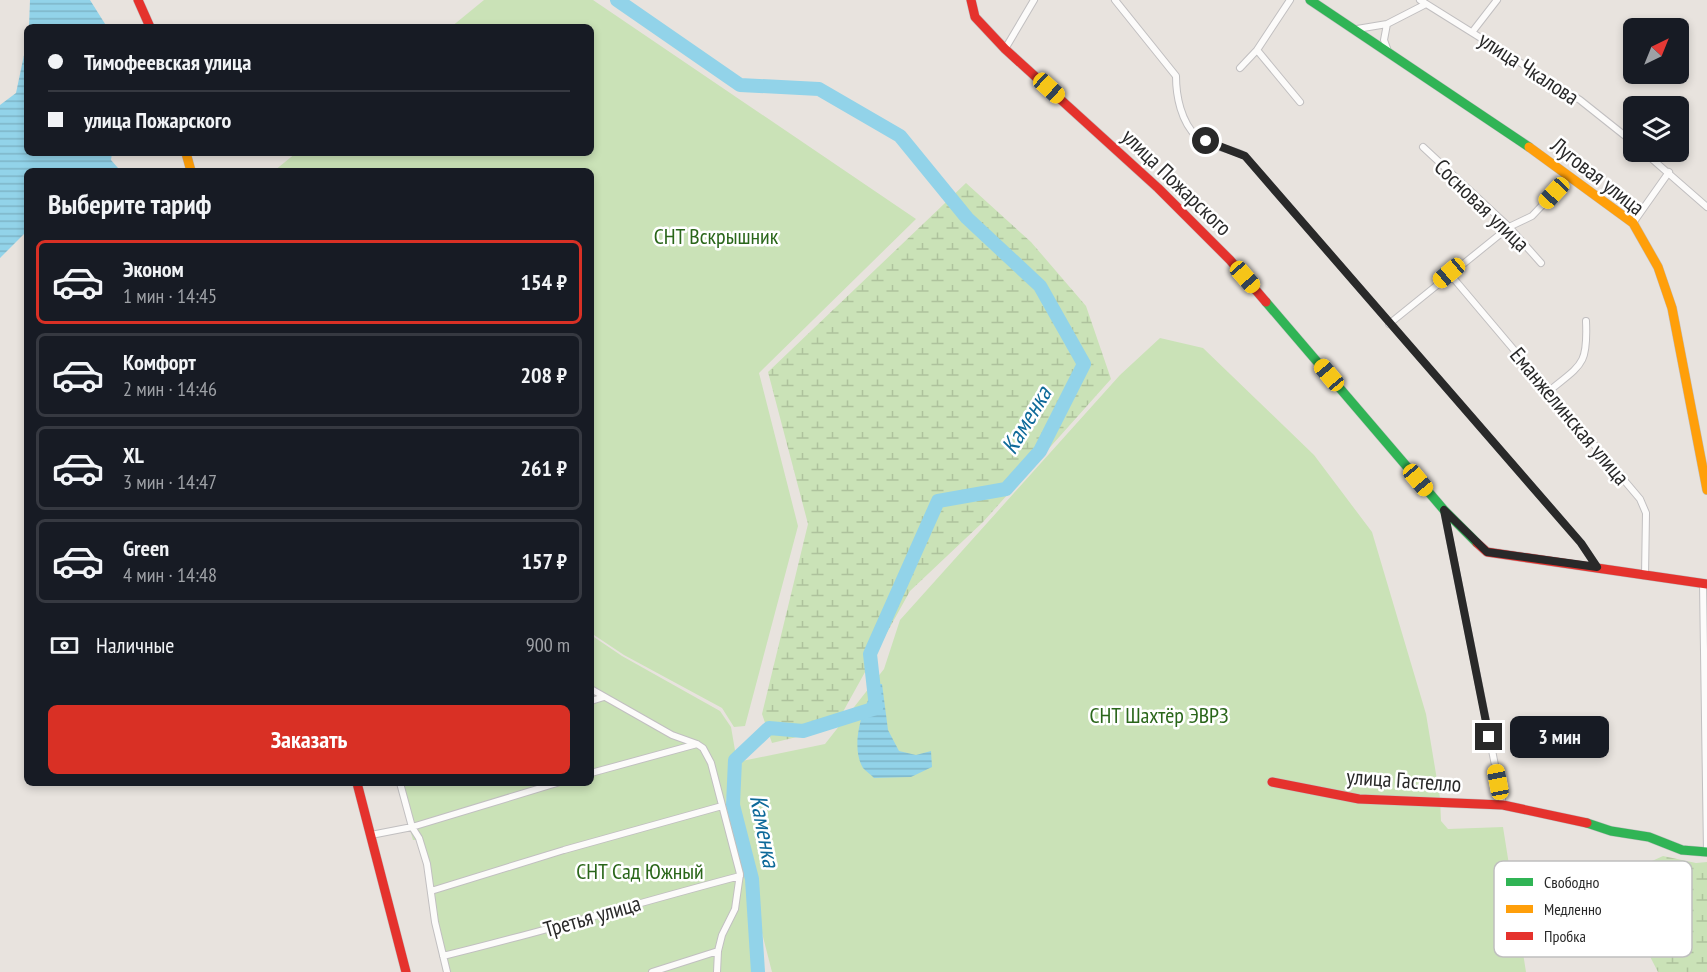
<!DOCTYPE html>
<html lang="ru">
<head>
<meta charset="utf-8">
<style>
  body { margin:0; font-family:"PT Sans Narrow",sans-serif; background:#242831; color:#f1f3f6; height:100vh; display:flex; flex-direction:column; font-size:22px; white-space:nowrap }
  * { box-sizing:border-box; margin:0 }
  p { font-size:20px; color:#9ea1a6 }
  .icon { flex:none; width:33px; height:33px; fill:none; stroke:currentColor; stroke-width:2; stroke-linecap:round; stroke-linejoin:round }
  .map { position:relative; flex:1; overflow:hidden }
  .panel { position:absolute; left:24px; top:168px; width:570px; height:618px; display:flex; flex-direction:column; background:#171b24; border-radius:9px; box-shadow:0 3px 9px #0003 }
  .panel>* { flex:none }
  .top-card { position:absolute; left:24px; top:24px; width:570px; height:132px; border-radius:9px; box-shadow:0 3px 9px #0003; display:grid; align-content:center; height:132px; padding:0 24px; background:#171b24 }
  .needle { width:39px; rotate:43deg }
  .tools { position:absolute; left:1623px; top:18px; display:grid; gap:12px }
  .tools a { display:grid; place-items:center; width:66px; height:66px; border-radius:9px; background:#171b24; box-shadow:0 3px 9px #0003; font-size:30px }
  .end { position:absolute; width:27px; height:27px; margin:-14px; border:8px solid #292929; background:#fff; box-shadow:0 0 0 3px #fff }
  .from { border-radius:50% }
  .bubble { position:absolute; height:42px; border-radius:9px; background:#171b24; box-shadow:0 3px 9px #0003; font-size:20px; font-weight:800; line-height:42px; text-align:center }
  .car { position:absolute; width:18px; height:36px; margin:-18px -9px; border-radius:8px; box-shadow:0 0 4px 2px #0007; background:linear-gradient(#f5c518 24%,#345 0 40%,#f5c518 0 76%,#345 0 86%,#f5c518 0) }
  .top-card b { display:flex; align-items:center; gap:21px; height:57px; font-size:22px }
  .top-card b+b { border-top:2px solid #363941 }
  .top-card i { width:15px; height:15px; background:#f1f3f6 }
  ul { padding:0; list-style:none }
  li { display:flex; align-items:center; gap:18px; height:84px; margin:0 12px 9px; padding:0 12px; border:3px solid #363941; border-radius:9px }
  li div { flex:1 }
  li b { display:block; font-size:22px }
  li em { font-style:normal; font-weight:800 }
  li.active { border-color:#d93025 }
  li>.icon { width:54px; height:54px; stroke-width:1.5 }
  h2 { padding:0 24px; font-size:27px; line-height:72px }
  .pay { display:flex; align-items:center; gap:15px; height:66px; padding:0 24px; font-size:22px }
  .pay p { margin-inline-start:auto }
  .primary-button { display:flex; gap:12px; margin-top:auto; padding:12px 24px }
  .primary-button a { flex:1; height:69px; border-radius:9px; background:#d93025; color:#fff; font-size:24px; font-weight:800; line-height:69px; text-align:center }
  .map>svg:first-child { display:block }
</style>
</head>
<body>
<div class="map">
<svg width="1707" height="972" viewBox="0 0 1707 972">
  <defs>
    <pattern id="wetland-marsh" width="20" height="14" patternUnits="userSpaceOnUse" patternTransform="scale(1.5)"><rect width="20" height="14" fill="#cae2b7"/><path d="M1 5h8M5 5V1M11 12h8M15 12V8" fill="none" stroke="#aec29d"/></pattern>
    <pattern id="water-rules" width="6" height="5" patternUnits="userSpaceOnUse" patternTransform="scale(1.5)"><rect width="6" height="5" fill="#92d3e9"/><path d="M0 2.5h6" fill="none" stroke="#7eb5c8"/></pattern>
  </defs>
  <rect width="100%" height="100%" fill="#e8e3de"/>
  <!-- wetland -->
  <path fill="url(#wetland-marsh)" d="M 966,183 L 1031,242 L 1086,306 L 1111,379 L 983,522 L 910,591 L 834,728 L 772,743 L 762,714 L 808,524 L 768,372 Z
    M 1663,856 L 1696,863 L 1707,862 L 1707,972 L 1658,972 L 1642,941 L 1641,866 Z"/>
  <!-- garden -->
  <path fill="#cae2b7" d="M 484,0 L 593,0 L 916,219 L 759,373 L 798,526 L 745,726 L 734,727 L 722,708 L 624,655 L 591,633 L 591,171 L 274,171 L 296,153 L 591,153 L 591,27 L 451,27 Z
    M 1160,338 L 1203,348 L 1314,455 L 1372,532 L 1426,714 L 1440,798 L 1441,821 L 1448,829 L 1503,827 L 1526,972 L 772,972 L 728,800 L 737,762 L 825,744 L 884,669 L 900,620 L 1120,375 Z
    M 591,635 L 622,656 L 720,711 L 731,727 L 736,756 L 726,800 L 751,900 L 752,972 L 443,972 L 425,866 L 417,840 L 413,840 L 397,783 L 591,783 Z"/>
  <!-- water -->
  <path fill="url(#water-rules)" d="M 30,0 L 90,0 L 107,27 L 29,27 Z
    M 27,41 L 27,153 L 112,153 L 111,160 L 118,168 L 115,171 L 27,171 L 27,231 L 0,258 L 0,105 L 16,93 Z
    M 877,684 L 882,684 L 888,730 L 899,751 L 916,755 L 931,751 L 932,767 L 911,777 L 874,778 C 871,775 866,771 863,768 C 849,745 864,703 877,684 Z"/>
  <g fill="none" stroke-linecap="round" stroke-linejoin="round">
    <!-- river -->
    <path stroke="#92d3e9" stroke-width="14" d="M 617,0 L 740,85 L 819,89 L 900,136 L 967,218 L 1040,286 L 1084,364 L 1040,451 L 1006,489 L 938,501 L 870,654 L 876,708 L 803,731 L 769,728 L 735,760 L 733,805 L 752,879 L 758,972"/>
    <!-- street casing -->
    <g stroke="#c1bfc0" stroke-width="8">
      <path id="street" d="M 1115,0 L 1176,76 C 1176,96 1181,122 1197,137 C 1208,147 1231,148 1245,156 L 1581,543 L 1597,567
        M 1290,0 L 1257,50 L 1300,102
        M 1420,0 L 1580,100 L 1634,143
        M 1387,24 L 1384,40 L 1388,51
        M 1357,29 L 1387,24 L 1426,4
        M 1473,31 L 1497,0
        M 1005,49 L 1034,0
        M 1240,68 L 1257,50
        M 1423,147 L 1509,227 L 1541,263
        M 1644,152 L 1707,207
        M 1633,223 L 1669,172
        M 1449,273 L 1640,499 L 1646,513 L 1645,576
        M 1389,324 L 1509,227 L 1532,216 L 1569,177
        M 1549,391 C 1582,364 1588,365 1586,321
        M 1444,511 L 1503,805
        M 1703,584 L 1707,852
        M 591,689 L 672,735 L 697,744 L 703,748 L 711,763 L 740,874 L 735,909 L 722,935 L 718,951 L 717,972
        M 591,701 L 604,697
        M 591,773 L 697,744
        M 400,783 L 412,827 L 419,838 L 427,864 L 435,922 L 447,972
        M 371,835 L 412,827 L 557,783
        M 431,891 L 564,850 L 722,806
        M 443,956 C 543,932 641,902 740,876
        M 652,972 L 718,951"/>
    </g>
    <!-- fast casing -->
    <g stroke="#c1bfc0" stroke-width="10">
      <path id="fast" d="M 1310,0 L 1529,147
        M 1266,302 L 1444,510 L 1477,543
        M 1587,823 L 1611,831 L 1649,837 L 1682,850 L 1707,852"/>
    </g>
    <!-- slow casing -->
    <g stroke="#c1bfc0" stroke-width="10">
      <path id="slow" d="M 1529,147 L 1633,223 L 1658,267 L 1672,308 L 1707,490
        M 186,153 L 191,171"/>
    </g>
    <!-- jam casing -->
    <g stroke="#c1bfc0" stroke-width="10">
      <path id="jam" d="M 138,0 L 150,27
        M 971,0 L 975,17 L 1005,49 L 1158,188 L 1230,260 L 1266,302
        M 1477,543 L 1487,552 L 1707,584
        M 1272,782 L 1359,799 L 1503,805 L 1587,823
        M 357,783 L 406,972"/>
    </g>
    <!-- street -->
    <use href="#street" stroke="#fcfbfa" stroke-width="6"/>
    <!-- fast -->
    <use href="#fast" stroke="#30b455" stroke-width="9"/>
    <!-- slow -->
    <use href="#slow" stroke="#ff9f0a" stroke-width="9"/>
    <!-- jam -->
    <use href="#jam" stroke="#e5322d" stroke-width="9"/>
  </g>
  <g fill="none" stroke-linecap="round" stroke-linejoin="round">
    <!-- route -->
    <path stroke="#292929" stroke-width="8" d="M 1206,141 L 1245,156 L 1581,543 L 1597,567 L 1487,552 L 1444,510 L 1489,737"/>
  </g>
  <g text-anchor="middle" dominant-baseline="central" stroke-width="5" stroke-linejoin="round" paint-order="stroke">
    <!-- street labels -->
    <g font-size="22" fill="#292929" stroke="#fff">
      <text transform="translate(1529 68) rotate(33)">улица Чкалова</text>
      <text transform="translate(1598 176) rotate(38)">Луговая улица</text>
      <text transform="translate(1177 182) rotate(44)">улица Пожарского</text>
      <text transform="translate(1482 205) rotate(44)">Сосновая улица</text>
      <text transform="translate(1570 416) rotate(50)">Еманжелинская улица</text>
      <text transform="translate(1404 780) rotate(4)">улица Гастелло</text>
      <text transform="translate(592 916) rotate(-16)">Третья улица</text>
    </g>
    <!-- park labels -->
    <g font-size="22" fill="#2a661a" stroke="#fff">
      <text x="716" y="236">СНТ Вскрышник</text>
      <text x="1159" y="715">СНТ Шахтёр ЭВРЗ</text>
      <text x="640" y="871">СНТ Сад Южный</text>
    </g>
    <!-- water labels -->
    <g font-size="24" font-style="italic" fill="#0d6999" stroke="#fff">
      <text transform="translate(1026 420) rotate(-59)">Каменка</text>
      <text transform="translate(765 831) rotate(79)">Каменка</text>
    </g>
  </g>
  <!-- legend -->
  <rect x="1494" y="861" width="198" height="96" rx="9" fill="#fff" stroke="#bfbfbf" stroke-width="1.5"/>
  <rect x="1506" y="878" width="27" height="8" fill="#30b455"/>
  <rect x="1506" y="905" width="27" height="8" fill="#ff9f0a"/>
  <rect x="1506" y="932" width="27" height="8" fill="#e5322d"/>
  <g font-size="16" fill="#292929">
    <text x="1544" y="888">Свободно</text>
    <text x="1544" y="915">Медленно</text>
    <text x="1544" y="942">Пробка</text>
  </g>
</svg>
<div class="tools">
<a><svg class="needle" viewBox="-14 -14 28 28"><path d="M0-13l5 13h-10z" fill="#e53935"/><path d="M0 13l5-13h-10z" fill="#9ea1a6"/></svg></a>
<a><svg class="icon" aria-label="layers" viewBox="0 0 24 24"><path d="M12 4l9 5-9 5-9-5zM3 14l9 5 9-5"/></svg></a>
</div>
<i class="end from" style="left:1206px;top:141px"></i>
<i class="end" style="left:1489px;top:737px"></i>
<div class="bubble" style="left:1510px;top:716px;width:99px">3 мин</div>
<i class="car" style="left:1049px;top:88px;rotate:132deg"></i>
<i class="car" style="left:1554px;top:193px;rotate:223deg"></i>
<i class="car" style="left:1449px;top:273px;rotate:230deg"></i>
<i class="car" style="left:1245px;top:277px;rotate:139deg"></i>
<i class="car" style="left:1329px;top:375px;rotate:320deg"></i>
<i class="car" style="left:1418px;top:480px;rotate:140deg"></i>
<i class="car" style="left:1498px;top:782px;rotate:349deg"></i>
<div class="top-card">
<b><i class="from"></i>Тимофеевская улица</b>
<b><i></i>улица Пожарского</b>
</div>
<section class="panel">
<h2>Выберите тариф</h2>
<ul>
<li class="active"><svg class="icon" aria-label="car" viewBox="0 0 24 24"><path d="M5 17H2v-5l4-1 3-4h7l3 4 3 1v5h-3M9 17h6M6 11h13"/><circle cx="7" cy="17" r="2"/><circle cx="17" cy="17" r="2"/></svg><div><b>Эконом</b><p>1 мин · 14:45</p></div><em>154 ₽</em></li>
<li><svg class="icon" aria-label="car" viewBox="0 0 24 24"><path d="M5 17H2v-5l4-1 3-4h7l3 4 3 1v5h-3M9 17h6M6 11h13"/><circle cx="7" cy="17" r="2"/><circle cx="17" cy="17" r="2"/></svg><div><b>Комфорт</b><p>2 мин · 14:46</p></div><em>208 ₽</em></li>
<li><svg class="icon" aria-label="car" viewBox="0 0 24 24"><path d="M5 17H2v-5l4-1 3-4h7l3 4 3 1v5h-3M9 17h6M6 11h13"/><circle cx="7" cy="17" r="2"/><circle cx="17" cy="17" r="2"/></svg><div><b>XL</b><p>3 мин · 14:47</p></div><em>261 ₽</em></li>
<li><svg class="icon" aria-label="car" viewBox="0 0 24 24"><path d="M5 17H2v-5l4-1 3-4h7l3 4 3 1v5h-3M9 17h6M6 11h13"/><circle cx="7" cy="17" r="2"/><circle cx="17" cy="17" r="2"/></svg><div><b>Green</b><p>4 мин · 14:48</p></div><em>157 ₽</em></li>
</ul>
<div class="pay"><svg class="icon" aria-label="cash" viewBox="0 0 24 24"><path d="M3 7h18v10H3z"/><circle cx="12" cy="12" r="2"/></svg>Наличные<p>900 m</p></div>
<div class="primary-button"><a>Заказать</a></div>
</section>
</div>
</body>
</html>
